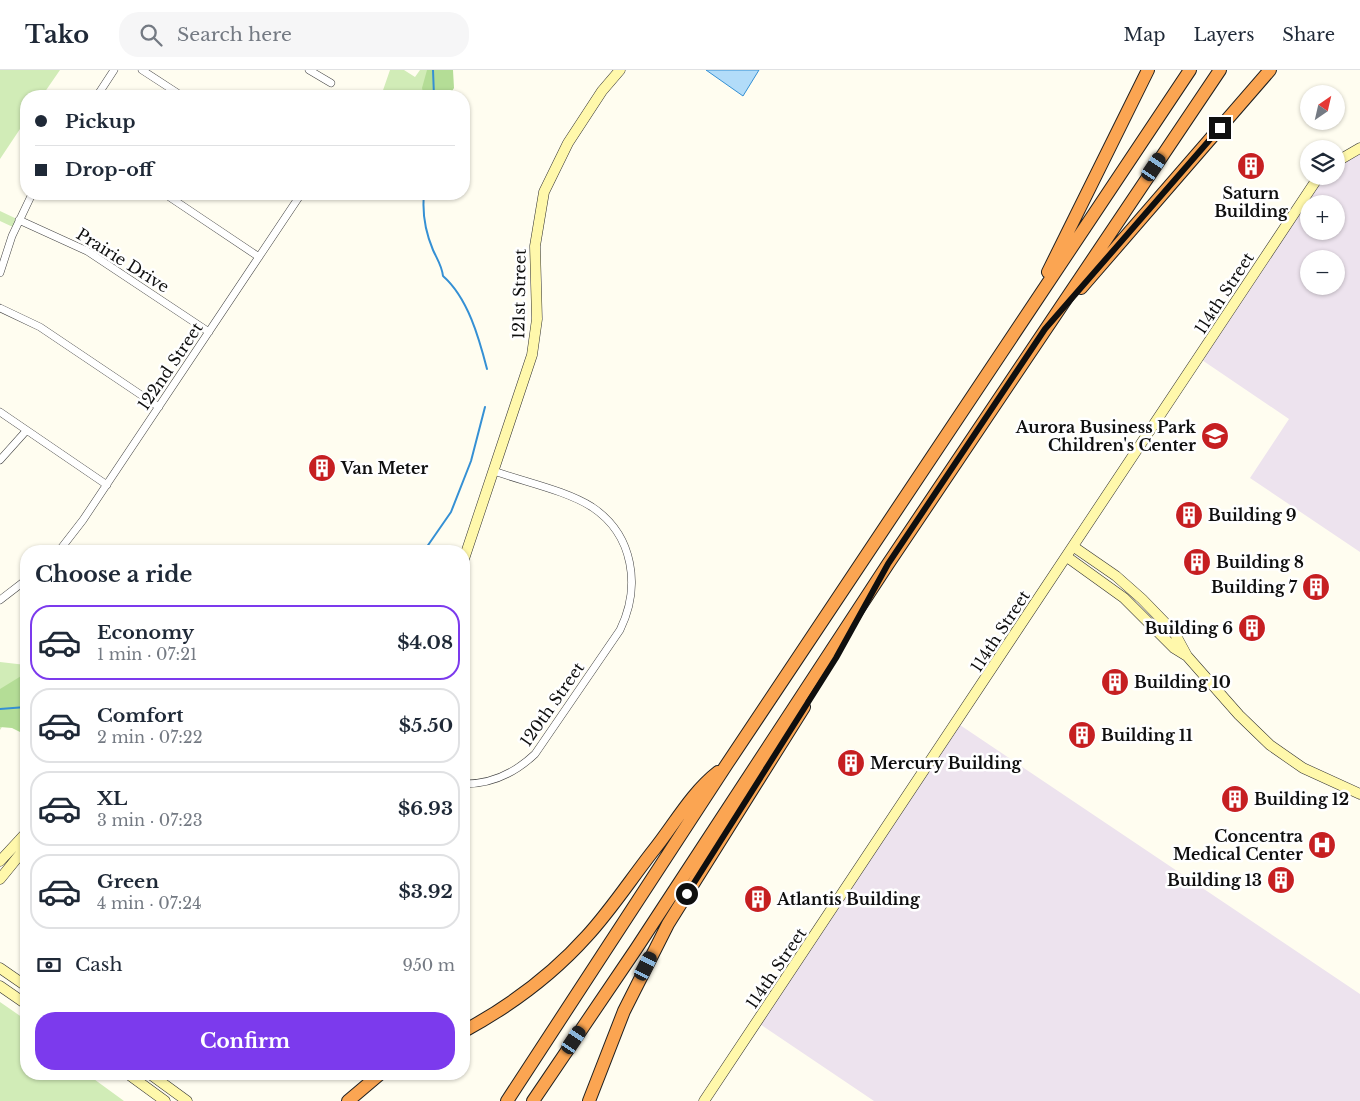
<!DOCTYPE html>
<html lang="en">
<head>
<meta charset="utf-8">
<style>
  body { margin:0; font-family:"Libre Baskerville",serif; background:#f6f6f7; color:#1f2937; height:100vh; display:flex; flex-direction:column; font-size:19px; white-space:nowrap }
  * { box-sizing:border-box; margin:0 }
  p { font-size:16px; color:#747a83 }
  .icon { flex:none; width:28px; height:28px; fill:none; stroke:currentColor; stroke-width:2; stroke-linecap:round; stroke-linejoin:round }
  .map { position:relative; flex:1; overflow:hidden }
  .side { position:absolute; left:20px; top:475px; width:450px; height:535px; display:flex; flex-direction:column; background:#fff; border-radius:20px; box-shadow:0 1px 4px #0004 }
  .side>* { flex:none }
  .guide { position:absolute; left:20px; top:20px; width:450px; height:110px; border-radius:20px; box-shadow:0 1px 4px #0004; display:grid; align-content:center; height:110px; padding:0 15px; background:#fff }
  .needle { width:32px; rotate:34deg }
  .controls { position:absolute; left:1300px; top:15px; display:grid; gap:10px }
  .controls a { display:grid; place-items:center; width:45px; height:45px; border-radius:50%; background:#fff; box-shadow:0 1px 4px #0004; font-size:25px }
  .end { position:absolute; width:22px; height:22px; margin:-11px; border:6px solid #0f0f0f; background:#fff; box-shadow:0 0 0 2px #fff }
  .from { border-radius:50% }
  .car { position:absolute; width:15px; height:30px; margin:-15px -8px; border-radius:6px; box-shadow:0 0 4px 1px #0007; background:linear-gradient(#222 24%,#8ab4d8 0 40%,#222 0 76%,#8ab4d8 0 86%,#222 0) }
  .guide b { display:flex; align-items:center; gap:18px; height:48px; font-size:19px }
  .guide b+b { border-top:1px solid #e0e1e3 }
  .guide i { width:12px; height:12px; background:#1f2937 }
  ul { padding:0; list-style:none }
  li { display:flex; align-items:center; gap:15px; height:75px; margin:0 10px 8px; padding:0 5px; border:2px solid #e0e1e3; border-radius:20px }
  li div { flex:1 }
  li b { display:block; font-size:19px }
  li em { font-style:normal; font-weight:700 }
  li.active { border-color:#7c3aed }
  li>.icon { width:45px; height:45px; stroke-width:1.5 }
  h2 { padding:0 15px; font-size:22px; line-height:60px }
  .pay { display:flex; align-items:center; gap:12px; height:55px; padding:0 15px; font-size:19px }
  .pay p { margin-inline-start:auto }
  .cta { display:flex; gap:10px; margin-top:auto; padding:10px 15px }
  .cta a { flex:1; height:58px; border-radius:20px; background:#7c3aed; color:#fff; font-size:20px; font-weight:700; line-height:58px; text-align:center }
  header { display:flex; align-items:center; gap:30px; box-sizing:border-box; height:70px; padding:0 25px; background:#fff; border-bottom:1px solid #e0e1e3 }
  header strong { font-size:24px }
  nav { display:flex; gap:28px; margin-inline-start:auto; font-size:18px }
  .search { width:350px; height:45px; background:#f6f6f7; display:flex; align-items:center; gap:12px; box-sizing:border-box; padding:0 18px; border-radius:20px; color:#747a83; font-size:19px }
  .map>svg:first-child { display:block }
</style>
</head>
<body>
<header>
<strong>Tako</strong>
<div class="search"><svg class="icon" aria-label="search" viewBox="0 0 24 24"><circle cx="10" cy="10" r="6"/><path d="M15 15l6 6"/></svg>Search here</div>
<nav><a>Map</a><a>Layers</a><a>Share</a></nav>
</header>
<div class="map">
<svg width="1360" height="1031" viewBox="0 0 1360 1031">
  <rect width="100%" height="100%" fill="#fffdf0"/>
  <!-- industrial -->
  <path fill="#ede3ee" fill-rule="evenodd" d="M 1360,78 L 1360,482 L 1250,408 L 1289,349 L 1199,288 L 1319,106 L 1336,106 L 1336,92 ZM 1309,134 L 1336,134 L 1336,161 L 1309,161 ZM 1309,189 L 1336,189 L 1336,216 L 1309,216 Z
    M 957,653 L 1360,924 L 1360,1031 L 874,1031 L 757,952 Z"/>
  <!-- green -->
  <path fill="#d1ecb7" d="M 0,0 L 60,0 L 42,26 L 26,26 L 26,50 L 0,89 Z
    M 390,0 L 404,0 L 415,7 L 420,0 L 437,0 L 419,26 L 381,26 Z
    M 0,141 L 19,150 L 15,158 L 0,151 Z
    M 0,592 L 26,595 L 26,620 L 0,660 Z
    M 0,932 L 26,950 L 26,1004 L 87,1004 L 124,1031 L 0,1031 Z"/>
  <!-- forest -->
  <path fill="#b4dd96" d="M 427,0 L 453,0 L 454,18 L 449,26 L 424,26 L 422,18 Z
    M 26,603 L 26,665 L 12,658 L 0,657 L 0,619 Z"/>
  <!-- water -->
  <path fill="#b2dcf9" stroke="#3590d4" d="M 706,0 L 759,0 L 743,26 Z"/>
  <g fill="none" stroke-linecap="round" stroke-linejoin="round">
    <!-- stream -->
    <path stroke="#3590d4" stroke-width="2" d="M 433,0 L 434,26
      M 424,124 C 422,144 425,161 433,180 C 437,189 442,196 443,206 C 468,228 479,268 487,299
      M 424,481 L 451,442 L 471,391 L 485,337
      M 0,639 L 26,637"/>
    <!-- street casing -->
    <g stroke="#424242" stroke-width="8">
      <path id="street" d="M 142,0 L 182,26
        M 309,0 L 331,13
        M 97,26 L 114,0
        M 165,124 L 259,187
        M 19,150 L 87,181 L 209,262
        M 0,203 L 12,166 L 32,124
        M 0,238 L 40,257 L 159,337
        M 0,342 L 107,415
        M 0,390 L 26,361
        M 59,481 L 83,450 L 301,124
        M 0,530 L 26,510
        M 464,714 C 492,714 515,703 535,684 L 620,560 C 641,517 634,465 592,437 C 565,420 524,412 494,401"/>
    </g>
    <!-- secondary casing -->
    <g stroke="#313131" stroke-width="11">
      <path id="secondary" d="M 1336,92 L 1360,78
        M 1074,477 L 1116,506 L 1142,529 L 1174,562 L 1187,586 L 1239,645 L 1270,675 L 1303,698 L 1360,724
        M 1067,487 L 1124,528 L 1174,578 L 1187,586
        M 464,489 L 532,285 L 537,249 L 535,176 L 544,122 L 568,73 L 602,21 L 620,0
        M 0,791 L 26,763
        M 0,809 L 26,777
        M 0,898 L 26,916
        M 0,916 L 26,934
        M 128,1004 L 165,1031
        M 150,1004 L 187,1031
        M 704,1031 L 1319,106"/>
    </g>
    <!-- highway casing -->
    <g stroke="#202020" stroke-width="14">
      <path id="highway" d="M 1048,202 L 1148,0
        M 1081,218 L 1270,0
        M 464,961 C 510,936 552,905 587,866 C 611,840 631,809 653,781 C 674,755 691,723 718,702
        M 348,1031 L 380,1004
        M 507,1031 L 727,694 L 1190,0
        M 533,1031 L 636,879 L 888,494 L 1220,0
        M 589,1031 L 624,941 L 668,854 L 804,637"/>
    </g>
    <!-- street -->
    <use href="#street" stroke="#fff" stroke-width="7"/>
    <!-- secondary -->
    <use href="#secondary" stroke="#fff8ab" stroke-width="10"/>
    <!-- highway -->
    <use href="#highway" stroke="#fba552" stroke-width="12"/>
  </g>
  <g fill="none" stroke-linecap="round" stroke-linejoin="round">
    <!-- route -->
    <path stroke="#0f0f0f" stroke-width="6" d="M 687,824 L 836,588 L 888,494 L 1045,259 L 1220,58"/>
  </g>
  <!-- icons -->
  <defs>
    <g id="building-disc" transform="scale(1.4375)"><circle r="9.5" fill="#c61f21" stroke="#fff"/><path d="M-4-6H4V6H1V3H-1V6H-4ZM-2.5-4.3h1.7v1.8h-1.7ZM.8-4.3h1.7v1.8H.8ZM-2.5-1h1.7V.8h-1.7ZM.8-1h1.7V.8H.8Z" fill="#fff"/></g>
    <g id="school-disc" transform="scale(1.4375)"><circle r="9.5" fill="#c61f21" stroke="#fff"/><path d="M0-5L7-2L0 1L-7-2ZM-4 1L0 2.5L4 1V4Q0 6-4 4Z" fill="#fff"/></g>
    <g id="hospital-disc" transform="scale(1.4375)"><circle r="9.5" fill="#c61f21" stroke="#fff"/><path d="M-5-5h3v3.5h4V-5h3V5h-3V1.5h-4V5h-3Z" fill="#fff"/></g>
  </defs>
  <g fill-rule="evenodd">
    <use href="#building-disc" x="1251" y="96"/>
    <use href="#school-disc" x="1215" y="366"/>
    <use href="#building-disc" x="322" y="398"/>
    <use href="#building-disc" x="1189" y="445"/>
    <use href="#building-disc" x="1197" y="492"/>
    <use href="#building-disc" x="1316" y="517"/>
    <use href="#building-disc" x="1252" y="558"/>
    <use href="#building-disc" x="1115" y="612"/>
    <use href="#building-disc" x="1082" y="665"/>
    <use href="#building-disc" x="851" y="693"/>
    <use href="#building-disc" x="1235" y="729"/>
    <use href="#hospital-disc" x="1322" y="775"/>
    <use href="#building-disc" x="1281" y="810"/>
    <use href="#building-disc" x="758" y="829"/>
  </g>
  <g text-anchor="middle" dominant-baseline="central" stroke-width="5" stroke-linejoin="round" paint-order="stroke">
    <!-- poi labels -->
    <g font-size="16" font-weight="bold" fill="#0f0f0f" stroke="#fff" text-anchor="start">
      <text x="1251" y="123" text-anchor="middle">Saturn<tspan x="1251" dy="18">Building</tspan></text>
      <text x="1196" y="357" text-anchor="end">Aurora Business Park<tspan x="1196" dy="18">Children's Center</tspan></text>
      <text x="341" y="398">Van Meter</text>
      <text x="1208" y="445">Building 9</text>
      <text x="1216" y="492">Building 8</text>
      <text x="1297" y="517" text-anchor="end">Building 7</text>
      <text x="1233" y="558" text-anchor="end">Building 6</text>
      <text x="1134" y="612">Building 10</text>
      <text x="1101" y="665">Building 11</text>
      <text x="870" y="693">Mercury Building</text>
      <text x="1254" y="729">Building 12</text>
      <text x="1303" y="766" text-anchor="end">Concentra<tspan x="1303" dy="18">Medical Center</tspan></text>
      <text x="1262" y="810" text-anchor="end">Building 13</text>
      <text x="777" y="829">Atlantis Building</text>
    </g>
    <!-- street labels -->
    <g font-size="16" fill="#0f0f0f" stroke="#fff">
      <text transform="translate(123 190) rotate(32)">Prairie Drive</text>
      <text transform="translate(1224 223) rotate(-57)">114th Street</text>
      <text transform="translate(519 224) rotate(-89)">121st Street</text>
      <text transform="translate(170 296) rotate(-56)">122nd Street</text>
      <text transform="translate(1000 561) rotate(-57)">114th Street</text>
      <text transform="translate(552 634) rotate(-55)">120th Street</text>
      <text transform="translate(776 898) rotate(-56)">114th Street</text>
    </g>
  </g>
</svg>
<div class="controls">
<a><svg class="needle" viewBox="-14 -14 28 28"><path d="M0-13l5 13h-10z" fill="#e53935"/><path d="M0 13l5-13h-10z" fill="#747a83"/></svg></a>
<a><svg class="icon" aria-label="layers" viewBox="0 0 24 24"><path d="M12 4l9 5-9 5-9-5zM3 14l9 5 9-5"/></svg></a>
<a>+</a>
<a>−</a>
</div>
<i class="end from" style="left:687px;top:824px"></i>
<i class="end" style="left:1220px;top:58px"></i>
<i class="car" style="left:1154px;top:97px;rotate:34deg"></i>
<i class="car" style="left:646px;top:896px;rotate:27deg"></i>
<i class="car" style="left:574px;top:970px;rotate:34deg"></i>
<div class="guide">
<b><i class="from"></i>Pickup</b>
<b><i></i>Drop-off</b>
</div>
<section class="side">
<h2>Choose a ride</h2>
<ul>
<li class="active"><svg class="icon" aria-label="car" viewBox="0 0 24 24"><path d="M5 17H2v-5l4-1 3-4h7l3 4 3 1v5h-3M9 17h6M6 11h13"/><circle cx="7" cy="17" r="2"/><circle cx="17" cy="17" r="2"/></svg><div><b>Economy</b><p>1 min · 07:21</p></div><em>$4.08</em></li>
<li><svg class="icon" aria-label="car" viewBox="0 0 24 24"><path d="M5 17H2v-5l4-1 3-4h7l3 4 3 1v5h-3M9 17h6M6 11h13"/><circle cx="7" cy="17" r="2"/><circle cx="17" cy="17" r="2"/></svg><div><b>Comfort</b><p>2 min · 07:22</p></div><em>$5.50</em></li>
<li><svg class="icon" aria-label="car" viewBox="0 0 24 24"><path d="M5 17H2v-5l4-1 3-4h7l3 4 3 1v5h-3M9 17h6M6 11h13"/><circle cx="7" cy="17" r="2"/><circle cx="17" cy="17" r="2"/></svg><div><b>XL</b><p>3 min · 07:23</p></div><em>$6.93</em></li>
<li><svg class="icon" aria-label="car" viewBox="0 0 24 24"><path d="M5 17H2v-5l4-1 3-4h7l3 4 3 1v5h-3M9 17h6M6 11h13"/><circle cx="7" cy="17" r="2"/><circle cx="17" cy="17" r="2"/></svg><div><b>Green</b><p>4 min · 07:24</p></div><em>$3.92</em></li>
</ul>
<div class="pay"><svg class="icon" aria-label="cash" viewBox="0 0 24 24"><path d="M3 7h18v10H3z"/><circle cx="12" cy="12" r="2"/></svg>Cash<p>950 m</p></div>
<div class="cta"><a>Confirm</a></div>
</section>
</div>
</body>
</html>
